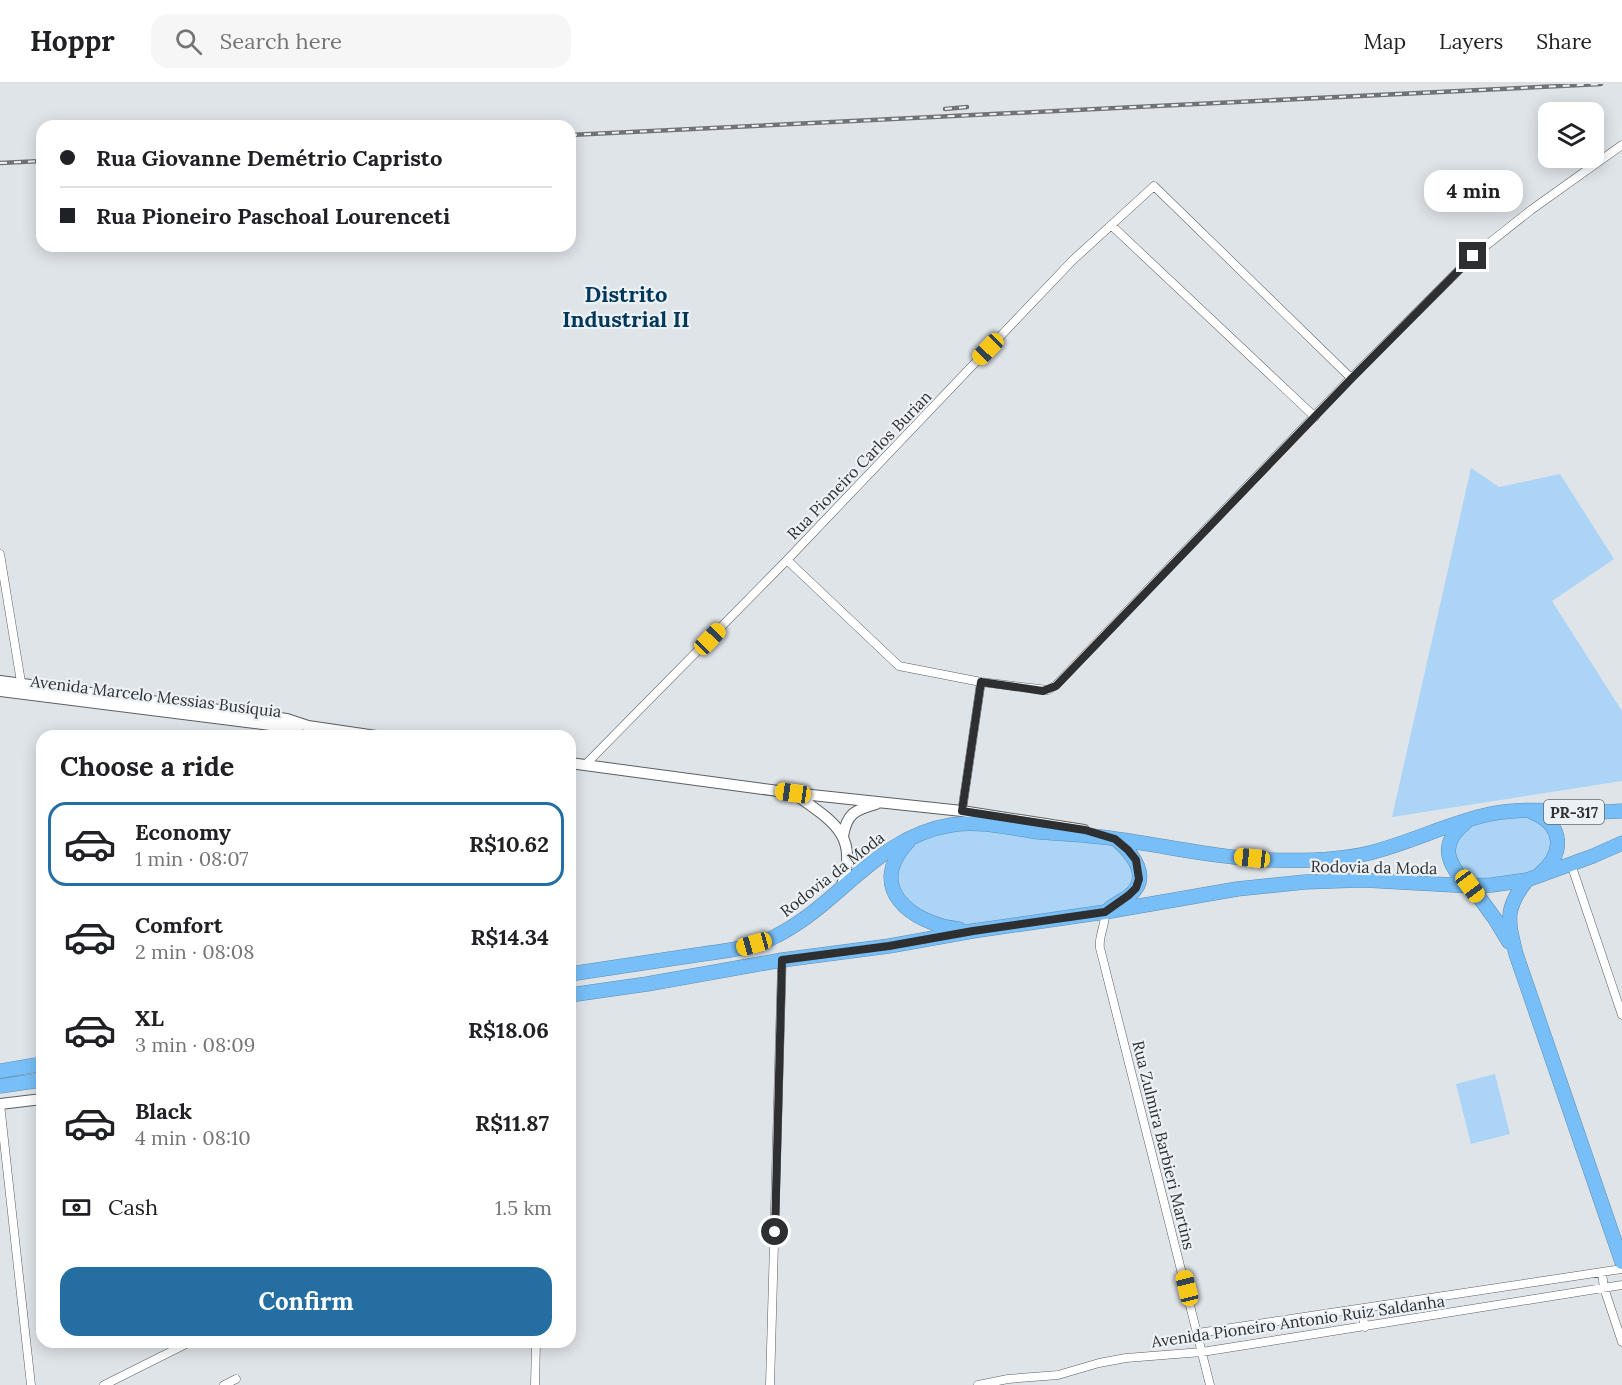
<!DOCTYPE html>
<html lang="en">
<head>
<meta charset="utf-8">
<style>
  body { margin:0; font-family:Lora,serif; background:#f6f6f6; color:#202124; height:100vh; display:flex; flex-direction:column; font-size:22px; white-space:nowrap }
  * { box-sizing:border-box; margin:0 }
  p { font-size:20px; color:#757577 }
  .icon { flex:none; width:33px; height:33px; fill:none; stroke:currentColor; stroke-width:2; stroke-linecap:round; stroke-linejoin:round }
  .map { position:relative; flex:1; overflow:hidden }
  .details { position:absolute; left:36px; top:646px; width:540px; height:618px; display:flex; flex-direction:column; background:#fff; border-radius:18px; box-shadow:0 3px 15px #0003 }
  .details>* { flex:none }
  .guide { position:absolute; left:36px; top:36px; width:540px; height:132px; border-radius:18px; box-shadow:0 3px 15px #0003; display:grid; align-content:center; height:132px; padding:0 24px; background:#fff }
  .tools { position:absolute; left:1538px; top:18px; display:grid; gap:12px }
  .tools a { display:grid; place-items:center; width:66px; height:66px; border-radius:12px; background:#fff; box-shadow:0 3px 15px #0003; font-size:30px }
  .end { position:absolute; width:27px; height:27px; margin:-14px; border:8px solid #2d2f31; background:#fff; box-shadow:0 0 0 3px #fff }
  .from { border-radius:50% }
  .bubble { position:absolute; height:42px; border-radius:18px; background:#fff; box-shadow:0 3px 15px #0003; font-size:20px; font-weight:800; line-height:42px; text-align:center }
  .car { position:absolute; width:18px; height:36px; margin:-18px -9px; border-radius:8px; box-shadow:0 0 4px 2px #0007; background:linear-gradient(#f5c518 24%,#345 0 40%,#f5c518 0 76%,#345 0 86%,#f5c518 0) }
  .guide b { display:flex; align-items:center; gap:21px; height:57px; font-size:22px }
  .guide b+b { border-top:2px solid #e0e0e0 }
  .guide i { width:15px; height:15px; background:#202124 }
  ul { padding:0; list-style:none }
  li { display:flex; align-items:center; gap:18px; height:84px; margin:0 12px 9px; padding:0 12px; border:3px solid transparent; border-radius:18px }
  li div { flex:1 }
  li b { display:block; font-size:22px }
  li em { font-style:normal; font-weight:800 }
  li.active { border-color:#256ea1 }
  li>.icon { width:54px; height:54px; stroke-width:1.5 }
  h2 { padding:0 24px; font-size:27px; line-height:72px }
  .pay { display:flex; align-items:center; gap:15px; height:66px; padding:0 24px; font-size:22px }
  .pay p { margin-inline-start:auto }
  .action { display:flex; gap:12px; margin-top:auto; padding:12px 24px }
  .action a { flex:1; height:69px; border-radius:18px; background:#256ea1; color:#fff; font-size:24px; font-weight:800; line-height:69px; text-align:center }
  header { display:flex; align-items:center; gap:36px; box-sizing:border-box; height:84px; padding:0 30px; background:#fff; border-bottom:2px solid #e0e0e0 }
  header strong { font-size:28px }
  nav { display:flex; gap:33px; margin-inline-start:auto; font-size:21px }
  .search { width:420px; height:54px; background:#f6f6f6; display:flex; align-items:center; gap:15px; box-sizing:border-box; padding:0 21px; border-radius:18px; color:#757577; font-size:22px }
  .map>svg:first-child { display:block }
</style>
</head>
<body>
<header>
<strong>Hoppr</strong>
<div class="search"><svg class="icon" aria-label="search" viewBox="0 0 24 24"><circle cx="10" cy="10" r="6"/><path d="M15 15l6 6"/></svg>Search here</div>
<nav><a>Map</a><a>Layers</a><a>Share</a></nav>
</header>
<div class="map">
<svg width="1622" height="1301" viewBox="0 0 1622 1301">
  <rect width="100%" height="100%" fill="#dfe4e9"/>
  <!-- green -->
  <path fill="#abd4f6" d="M 1471,384 L 1499,403 L 1560,390 L 1614,475 L 1552,517 L 1622,627 L 1622,697 L 1392,733 Z
    M 1542,732 L 1558,761 L 1536,793 L 1466,801 L 1450,756 L 1469,735 Z
    M 953,741 L 1115,755 L 1139,795 L 1105,828 L 945,844 L 897,812 L 894,777 L 901,767 Z
    M 1495,990 L 1510,1050 L 1471,1060 L 1456,1000 Z"/>
  <g fill="none" stroke-linecap="round" stroke-linejoin="round">
    <!-- street casing -->
    <g stroke="#5b5f63" stroke-width="9">
      <path id="street" d="M 1111,141 L 1315,333
        M 0,470 L 22,604
        M 787,476 L 899,582 L 981,598 L 1048,606 L 1056,601 L 1351,294 L 1473,172 L 1531,126 L 1622,61
        M 585,681 L 787,476 L 1073,176 L 1154,102 L 1351,294
        M 962,727 L 981,598
        M 1571,780 L 1622,931
        M 1105,828 C 1106,841 1098,852 1100,864 L 1210,1301
        M 0,1020 L 31,1301
        M 1602,1189 L 1604,1204 L 1622,1258
        M 1361,1225 L 1365,1243
        M 1198,1249 L 1622,1185
        M 104,1301 L 190,1258
        M 224,1301 L 236,1295
        M 535,1301 L 536,1258
        M 770,1301 L 782,876
        M 978,1301 L 1008,1295 L 1058,1291 L 1099,1279 L 1126,1274 L 1202,1268 L 1622,1201"/>
    </g>
    <!-- secondary casing -->
    <g stroke="#5b5f63" stroke-width="12">
      <path id="secondary" d="M 0,597 L 287,635 L 308,642 L 376,652
        M 0,607 L 287,643 L 299,642
        M 570,679 L 793,709 L 962,727 L 1084,746
        M 796,711 C 834,738 860,752 841,804
        M 843,752 C 847,729 855,726 876,720
        M 0,1020 L 42,1015"/>
    </g>
    <!-- highway casing -->
    <g stroke="#5e8db2" stroke-width="15">
      <path id="highway" d="M 1532,728 C 1564,741 1565,769 1540,790
        M 1465,739 C 1438,761 1448,778 1466,801
        M 908,758 C 865,804 912,840 959,845
        M 1527,796 C 1504,825 1508,837 1516,870 L 1622,1178
        M 1471,802 L 1495,835 L 1509,858
        M 1109,825 C 1115,820 1122,817 1129,812 C 1152,794 1133,770 1117,756
        M 570,890 C 612,884 654,877 696,871 C 722,867 752,865 776,852 C 840,820 876,753 951,741 C 980,736 1010,744 1039,748 C 1065,750 1091,751 1116,755 C 1167,762 1218,774 1270,776 C 1302,777 1337,777 1369,769 C 1410,759 1448,739 1490,730 C 1533,721 1578,731 1622,727
        M 570,911 L 647,900 L 782,876 L 889,862 L 973,847 L 1105,828 L 1237,805 L 1305,798 L 1363,796 L 1471,802 L 1492,801 L 1527,796 L 1593,772 L 1622,759
        M 0,987 L 42,980
        M 0,1002 L 42,996"/>
    </g>
    <!-- street -->
    <use href="#street" stroke="#fff" stroke-width="8"/>
    <!-- secondary -->
    <use href="#secondary" stroke="#fff" stroke-width="10"/>
    <!-- highway -->
    <use href="#highway" stroke="#78bff8" stroke-width="14"/>
    <!-- rail casing -->
    <g stroke="#707376" stroke-width="4.5">
      <path id="rail" d="M 945,25 L 967,23
        M 570,51 L 1601,0
        M 0,79 L 42,77"/>
    </g>
    <!-- rail -->
    <use href="#rail" stroke="#ecf1f6" stroke-width="2" stroke-dasharray="7" stroke-linecap="butt"/>
  </g>
  <g fill="none" stroke-linecap="round" stroke-linejoin="round">
    <!-- route -->
    <path stroke="#2d2f31" stroke-width="8" d="M 775,1148 L 782,876 L 889,862 L 973,847 L 1105,828 L 1129,811 L 1136,804 L 1139,795 L 1136,776 L 1128,766 L 1115,755 L 1085,746 L 962,727 L 981,598 L 1043,607 L 1056,602 L 1352,294 L 1473,172"/>
  </g>
  <g text-anchor="middle" dominant-baseline="central" stroke-width="4.5" stroke-linejoin="round" paint-order="stroke">
    <!-- shield labels -->
    <rect fill="#ecf1f6" stroke="#66696c" stroke-width="1.5" x="1544" y="716" width="60" height="24" rx="4.5"/>
    <g font-size="15" font-weight="bold" fill="#2d2f31">
      <text x="1574" y="728">PR-317</text>
    </g>
    <!-- street labels -->
    <g font-size="16" fill="#2d2f31" stroke="#ecf1f6">
      <text transform="translate(859 381) rotate(-46)">Rua Pioneiro Carlos Burian</text>
      <text transform="translate(156 612) rotate(7)">Avenida Marcelo Messias Busíquia</text>
      <text transform="translate(1374 783) rotate(1)">Rodovia da Moda</text>
      <text transform="translate(832 790) rotate(-38)">Rodovia da Moda</text>
      <text transform="translate(1164 1061) rotate(76)">Rua Zulmira Barbieri Martins</text>
      <text transform="translate(1298 1237) rotate(-8)">Avenida Pioneiro Antonio Ruiz Saldanha</text>
    </g>
    <!-- district labels -->
    <g font-size="22" font-weight="bold" fill="#003658" stroke="#ecf1f6">
      <text x="626" y="210">Distrito<tspan x="626" dy="25">Industrial II</tspan></text>
    </g>
  </g>
</svg>
<div class="tools">
<a><svg class="icon" aria-label="layers" viewBox="0 0 24 24"><path d="M12 4l9 5-9 5-9-5zM3 14l9 5 9-5"/></svg></a>
</div>
<i class="end from" style="left:775px;top:1148px"></i>
<i class="end" style="left:1473px;top:172px"></i>
<div class="bubble" style="left:1424px;top:86px;width:99px">4 min</div>
<i class="car" style="left:988px;top:265px;rotate:224deg"></i>
<i class="car" style="left:710px;top:555px;rotate:44deg"></i>
<i class="car" style="left:793px;top:709px;rotate:278deg"></i>
<i class="car" style="left:1252px;top:774px;rotate:276deg"></i>
<i class="car" style="left:1470px;top:802px;rotate:143deg"></i>
<i class="car" style="left:754px;top:860px;rotate:254deg"></i>
<i class="car" style="left:1187px;top:1204px;rotate:346deg"></i>
<div class="guide">
<b><i class="from"></i>Rua Giovanne Demétrio Capristo</b>
<b><i></i>Rua Pioneiro Paschoal Lourenceti</b>
</div>
<section class="details">
<h2>Choose a ride</h2>
<ul>
<li class="active"><svg class="icon" aria-label="car" viewBox="0 0 24 24"><path d="M5 17H2v-5l4-1 3-4h7l3 4 3 1v5h-3M9 17h6M6 11h13"/><circle cx="7" cy="17" r="2"/><circle cx="17" cy="17" r="2"/></svg><div><b>Economy</b><p>1 min · 08:07</p></div><em>R$10.62</em></li>
<li><svg class="icon" aria-label="car" viewBox="0 0 24 24"><path d="M5 17H2v-5l4-1 3-4h7l3 4 3 1v5h-3M9 17h6M6 11h13"/><circle cx="7" cy="17" r="2"/><circle cx="17" cy="17" r="2"/></svg><div><b>Comfort</b><p>2 min · 08:08</p></div><em>R$14.34</em></li>
<li><svg class="icon" aria-label="car" viewBox="0 0 24 24"><path d="M5 17H2v-5l4-1 3-4h7l3 4 3 1v5h-3M9 17h6M6 11h13"/><circle cx="7" cy="17" r="2"/><circle cx="17" cy="17" r="2"/></svg><div><b>XL</b><p>3 min · 08:09</p></div><em>R$18.06</em></li>
<li><svg class="icon" aria-label="car" viewBox="0 0 24 24"><path d="M5 17H2v-5l4-1 3-4h7l3 4 3 1v5h-3M9 17h6M6 11h13"/><circle cx="7" cy="17" r="2"/><circle cx="17" cy="17" r="2"/></svg><div><b>Black</b><p>4 min · 08:10</p></div><em>R$11.87</em></li>
</ul>
<div class="pay"><svg class="icon" aria-label="cash" viewBox="0 0 24 24"><path d="M3 7h18v10H3z"/><circle cx="12" cy="12" r="2"/></svg>Cash<p>1.5 km</p></div>
<div class="action"><a>Confirm</a></div>
</section>
</div>
</body>
</html>
